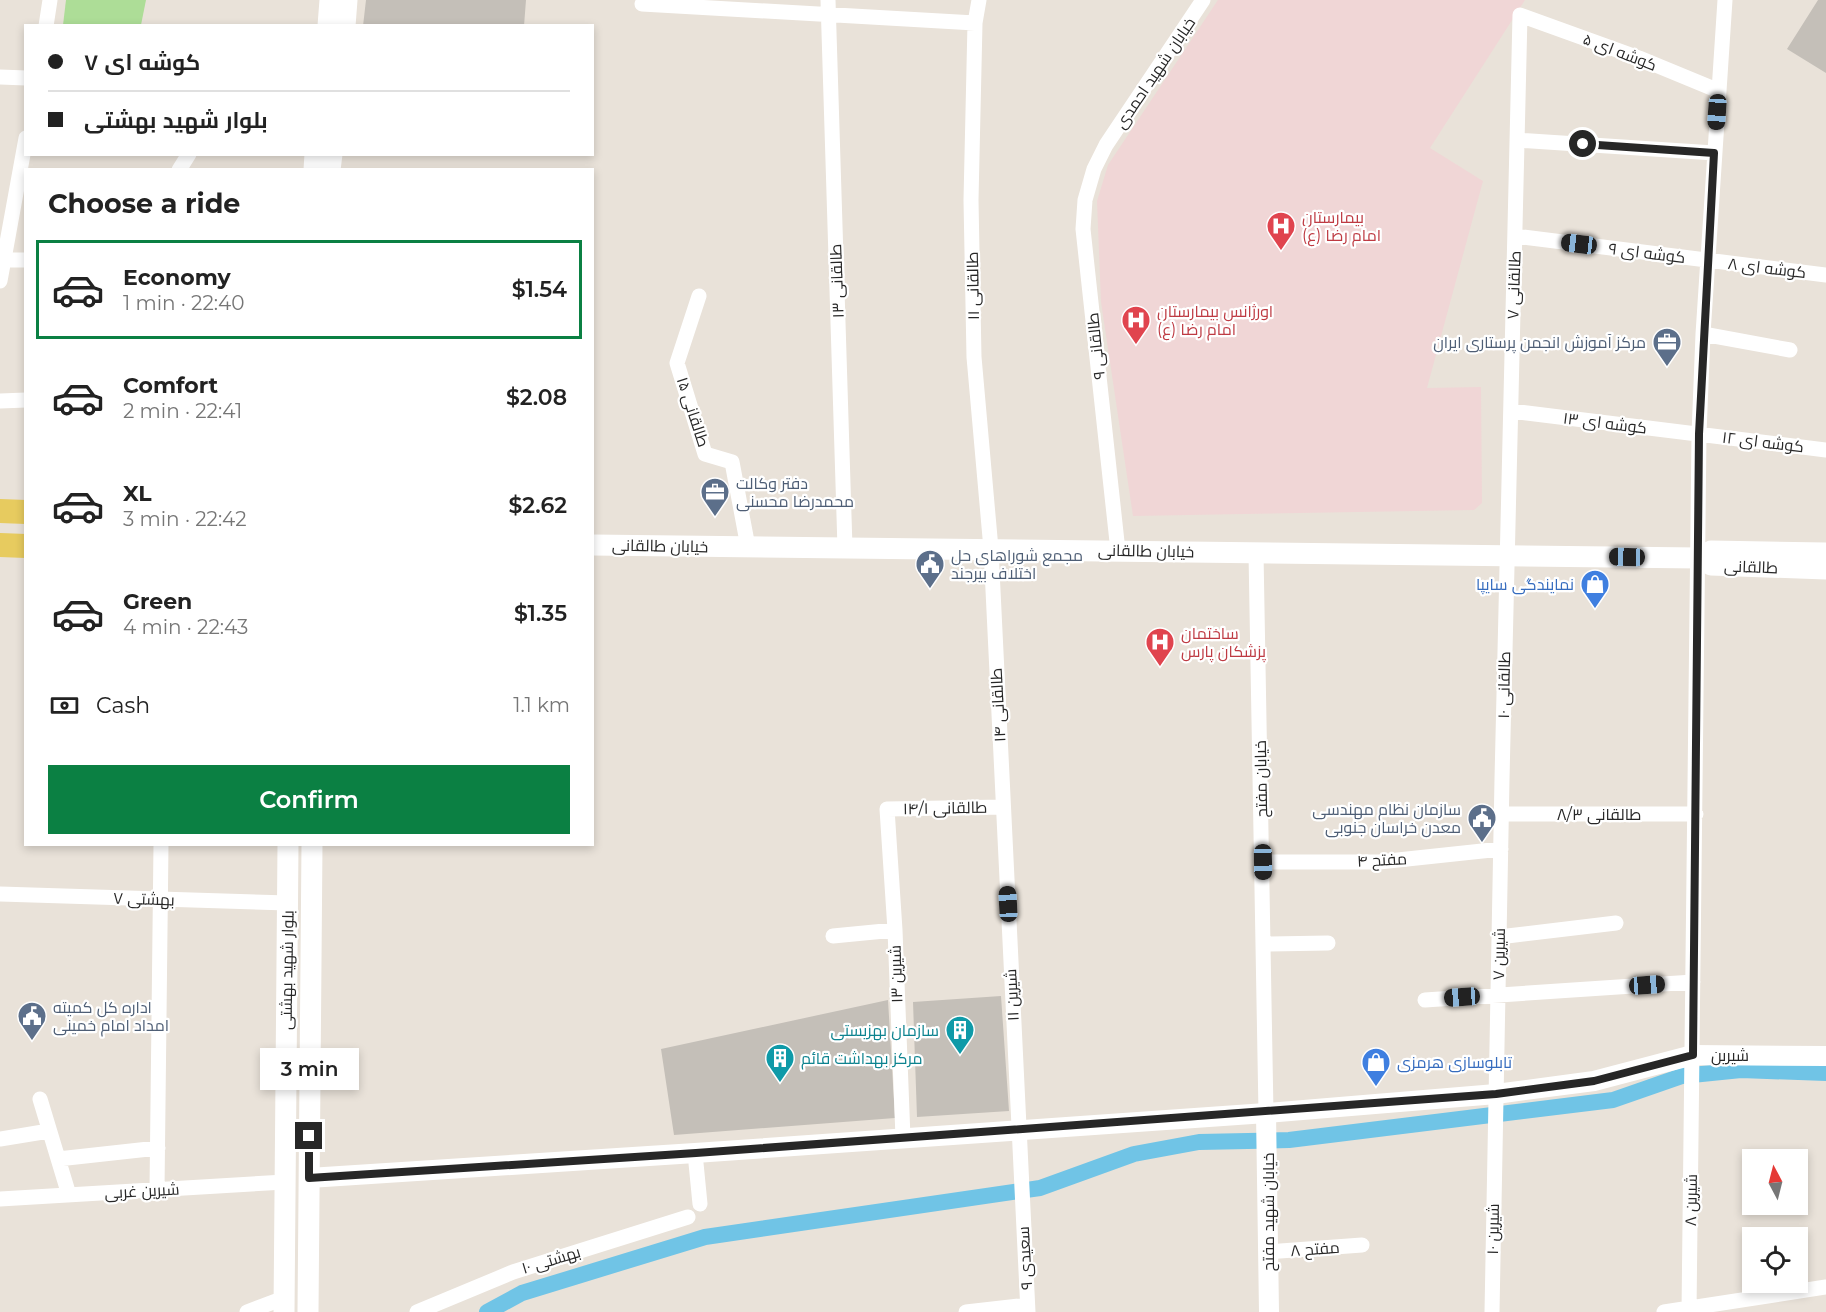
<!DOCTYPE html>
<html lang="en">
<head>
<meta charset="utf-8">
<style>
  body { margin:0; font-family:Montserrat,Cairo,sans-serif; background:#f6f6f6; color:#222; height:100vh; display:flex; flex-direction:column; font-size:22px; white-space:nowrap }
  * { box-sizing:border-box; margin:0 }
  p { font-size:20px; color:#767676 }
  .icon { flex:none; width:33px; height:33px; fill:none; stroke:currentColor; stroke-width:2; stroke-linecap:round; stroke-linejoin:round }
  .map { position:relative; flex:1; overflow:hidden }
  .side { position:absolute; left:24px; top:168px; width:570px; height:678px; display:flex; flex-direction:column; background:#fff; border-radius:0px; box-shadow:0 3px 9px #0003 }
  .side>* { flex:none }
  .banner { position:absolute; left:24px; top:24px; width:570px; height:132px; border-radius:0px; box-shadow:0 3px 9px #0003; display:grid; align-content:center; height:132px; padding:0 24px; background:#fff }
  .needle { width:39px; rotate:353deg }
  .buttons { position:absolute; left:1742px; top:1149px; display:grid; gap:12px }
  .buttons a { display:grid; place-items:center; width:66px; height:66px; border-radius:0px; background:#fff; box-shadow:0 3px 9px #0003; font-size:30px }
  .end { position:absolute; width:27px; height:27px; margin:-14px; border:8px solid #272727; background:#fff; box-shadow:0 0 0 3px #fff }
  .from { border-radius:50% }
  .bubble { position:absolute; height:42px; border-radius:0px; background:#fff; box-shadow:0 3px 9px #0003; font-size:20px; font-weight:600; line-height:42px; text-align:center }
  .car { position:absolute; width:18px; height:36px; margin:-18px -9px; border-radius:8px; box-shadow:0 0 4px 2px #0007; background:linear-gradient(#222 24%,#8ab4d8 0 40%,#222 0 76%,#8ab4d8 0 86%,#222 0) }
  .banner b { display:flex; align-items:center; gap:21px; height:57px; font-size:22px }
  .banner b+b { border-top:2px solid #e0e0e0 }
  .banner i { width:15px; height:15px; background:#222 }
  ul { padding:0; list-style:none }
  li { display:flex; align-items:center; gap:18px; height:99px; margin:0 12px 9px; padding:0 12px; border:3px solid transparent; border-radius:0px }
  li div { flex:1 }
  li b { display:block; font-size:22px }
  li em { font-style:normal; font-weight:600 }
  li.selected { border-color:#0b8043 }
  li>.icon { width:54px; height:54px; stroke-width:1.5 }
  h2 { padding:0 24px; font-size:27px; line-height:72px }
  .pay { display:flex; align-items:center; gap:15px; height:66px; padding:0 24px; font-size:22px }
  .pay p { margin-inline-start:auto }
  .primary-button { display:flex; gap:12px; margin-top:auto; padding:12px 24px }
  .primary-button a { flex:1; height:69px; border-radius:0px; background:#0b8043; color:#fff; font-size:24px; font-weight:600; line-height:69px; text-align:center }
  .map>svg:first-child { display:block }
</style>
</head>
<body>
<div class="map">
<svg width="1826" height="1312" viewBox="0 0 1826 1312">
  <rect width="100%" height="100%" fill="#e9e2d9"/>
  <!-- medical -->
  <path fill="#f0d6d6" d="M 1218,0 L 1525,0 L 1430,148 L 1483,181 L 1427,388 L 1481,387 L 1482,503 L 1474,510 L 1133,516 L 1101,302 L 1097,201 L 1108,165 Z"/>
  <!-- green -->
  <path fill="#addd97" d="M 66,0 L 146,0 L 141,25 L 63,25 Z"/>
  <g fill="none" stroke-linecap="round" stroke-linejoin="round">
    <!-- canal -->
    <path stroke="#70c4e6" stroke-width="16" d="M 487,1312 L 522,1293 L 705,1237 L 1040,1188 L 1134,1154 L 1199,1142 L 1289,1140 L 1613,1100 L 1682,1076 L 1741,1070 L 1826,1073"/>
  </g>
  <!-- building -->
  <path fill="#c4bfb8" d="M 366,0 L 526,0 L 524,26 L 363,26 Z
    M 1818,0 L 1826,0 L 1826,73 L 1787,49 Z
    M 1001,996 L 1009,1111 L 917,1117 L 913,1002 Z
    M 888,1000 L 895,1118 L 674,1135 L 661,1049 Z"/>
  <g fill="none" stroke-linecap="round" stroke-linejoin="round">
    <!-- minor -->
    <path stroke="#fff" stroke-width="15" d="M 828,0 L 845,548
      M 979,0 L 975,23 L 971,200 L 974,357 L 991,549 L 1028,1312
      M 642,4 L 975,23
      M 46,26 L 50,0
      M 0,77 L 26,78
      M 1517,140 L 1714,153
      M 179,170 L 189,154
      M 1515,236 L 1826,275
      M 0,260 L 26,260
      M 0,281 L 26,138
      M 699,296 L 677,363 L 705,454 L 732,462 L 748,547
      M 1703,334 L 1790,350
      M 0,401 L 26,400
      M 1511,411 L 1826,450
      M 1118,551 L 1083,229 L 1085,200 L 1094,169 L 1106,145 L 1203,0
      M 1256,553 L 1266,1113
      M 1502,814 L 1696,814
      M 1263,862 L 1379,862 L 1501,849
      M 0,894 L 288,903
      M 833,936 L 895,930
      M 1499,937 L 1616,923
      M 1264,944 L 1328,943
      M 1425,1000 L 1693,982
      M 40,1099 L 69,1195
      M 903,1138 L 895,930 L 887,809 L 1003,807
      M 0,1139 L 49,1131
      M 695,1153 L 700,1204
      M 58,1159 L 158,1148
      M 157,1190 L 161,844
      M 0,1199 L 285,1182
      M 1268,1252 L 1362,1245
      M 247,1312 L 284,1298
      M 417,1312 L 513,1272 L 688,1217
      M 966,1312 L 1027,1305
      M 1492,1312 L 1502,779 L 1520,15 L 1639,58 L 1719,91
      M 1664,1312 L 1826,1287
      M 1689,1312 L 1699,434 L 1703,334 L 1725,0"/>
    <!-- tertiary -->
    <path stroke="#fff" stroke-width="20" d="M 1266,1113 L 1269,1312
      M 309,1178 L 695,1153 L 1266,1113 L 1496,1094 L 1594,1081 L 1693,1055 L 1826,1056"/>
    <!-- secondary -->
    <path stroke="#fff" stroke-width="21" d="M 328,26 L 330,0
      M 345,26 L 347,0
      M 314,170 L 315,154
      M 330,170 L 332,154
      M 592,545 L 1699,558
      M 1826,553 L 1711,551 L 1699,558 L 1711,565 L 1826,569
      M 284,1312 L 288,844
      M 308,1312 L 312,844"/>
    <!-- primary -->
    <path stroke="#e7cb5f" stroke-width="24" d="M 0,511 L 26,512
      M 0,545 L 26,546"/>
  </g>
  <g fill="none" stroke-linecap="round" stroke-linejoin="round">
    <!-- route -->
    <path stroke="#272727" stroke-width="8" d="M 309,1136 L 309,1178 L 696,1153 L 1496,1094 L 1594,1081 L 1693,1055 L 1699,434 L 1714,153 L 1583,144"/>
  </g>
  <!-- icons -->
  <defs>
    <g id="hospital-pin" transform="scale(1.5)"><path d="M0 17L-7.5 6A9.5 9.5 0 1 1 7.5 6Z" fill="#e0444e" stroke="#fff"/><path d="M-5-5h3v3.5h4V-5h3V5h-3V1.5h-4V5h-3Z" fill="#fff"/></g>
    <g id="office-pin" transform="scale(1.5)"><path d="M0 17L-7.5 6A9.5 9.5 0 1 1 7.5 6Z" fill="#5c6f8a" stroke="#fff"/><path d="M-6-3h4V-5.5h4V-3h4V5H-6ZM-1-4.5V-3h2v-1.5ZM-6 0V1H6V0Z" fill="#fff"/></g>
    <g id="civic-pin" transform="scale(1.5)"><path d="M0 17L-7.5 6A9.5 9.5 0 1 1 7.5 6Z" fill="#5c6f8a" stroke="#fff"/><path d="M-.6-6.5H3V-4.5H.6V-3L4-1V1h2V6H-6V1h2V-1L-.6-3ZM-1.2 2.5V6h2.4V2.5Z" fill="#fff"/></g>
    <g id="shop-pin" transform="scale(1.5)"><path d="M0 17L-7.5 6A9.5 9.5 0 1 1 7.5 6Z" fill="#3f7fe0" stroke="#fff"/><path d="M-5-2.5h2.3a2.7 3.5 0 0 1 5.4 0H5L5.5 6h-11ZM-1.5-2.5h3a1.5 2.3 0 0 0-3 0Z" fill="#fff"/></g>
    <g id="building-pin" transform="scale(1.5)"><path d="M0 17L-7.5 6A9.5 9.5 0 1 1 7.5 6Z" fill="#0f9aa8" stroke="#fff"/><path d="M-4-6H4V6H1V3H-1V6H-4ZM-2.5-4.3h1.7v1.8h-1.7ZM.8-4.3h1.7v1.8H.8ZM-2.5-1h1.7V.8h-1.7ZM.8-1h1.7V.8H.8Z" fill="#fff"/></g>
  </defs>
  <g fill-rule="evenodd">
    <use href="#hospital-pin" x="1281" y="226"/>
    <use href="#hospital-pin" x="1136" y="320"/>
    <use href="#office-pin" x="1667" y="342"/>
    <use href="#office-pin" x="715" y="492"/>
    <use href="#civic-pin" x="930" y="564"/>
    <use href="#shop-pin" x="1595" y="584"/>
    <use href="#hospital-pin" x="1160" y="642"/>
    <use href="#civic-pin" x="1482" y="818"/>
    <use href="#civic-pin" x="32" y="1016"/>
    <use href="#building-pin" x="960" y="1030"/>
    <use href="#building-pin" x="780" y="1058"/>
    <use href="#shop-pin" x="1376" y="1062"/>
  </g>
  <g text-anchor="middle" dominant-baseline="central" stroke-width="4.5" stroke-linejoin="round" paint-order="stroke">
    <!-- street labels -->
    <g font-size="16" fill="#272727" stroke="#fff">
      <text transform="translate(1620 52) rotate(21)">کوشه ای ۵</text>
      <text transform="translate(1155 73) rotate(-56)">خیابان شهید احمدی</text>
      <text transform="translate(1647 253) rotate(7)">کوشه ای ۹</text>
      <text transform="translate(1767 268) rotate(7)">کوشه ای ۸</text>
      <text transform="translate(837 281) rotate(-92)">طالقانی ۱۳</text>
      <text transform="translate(1514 285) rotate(-88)">طالقانی ۷</text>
      <text transform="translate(973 286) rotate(-91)">طالقانی ۱۱</text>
      <text transform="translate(1096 346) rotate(-96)">طالقانی ۹</text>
      <text transform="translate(693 412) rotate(72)">طالقانی ۱۵</text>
      <text transform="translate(1605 423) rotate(7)">کوشه ای ۱۳</text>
      <text transform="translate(1763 442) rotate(7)">کوشه ای ۱۲</text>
      <text transform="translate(660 546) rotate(1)">خیابان طالقانی</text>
      <text transform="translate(1146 551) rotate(1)">خیابان طالقانی</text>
      <text transform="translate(1751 567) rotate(2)">طالقانی</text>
      <text transform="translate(1504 685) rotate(-89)">طالقانی ۱۰</text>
      <text transform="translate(998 705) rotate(-93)">طالقانی ۱۴</text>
      <text transform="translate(1261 779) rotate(-91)">خیابان مفتح</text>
      <text transform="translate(945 808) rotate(-1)">طالقانی ۱۴/۱</text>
      <text x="1599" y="814">طالقانی ۸/۳</text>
      <text transform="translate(1382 860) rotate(-3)">مفتح ۴</text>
      <text transform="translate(144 899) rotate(2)">بهشتی ۷</text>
      <text transform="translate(1499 954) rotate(-89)">شیرین ۷</text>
      <text transform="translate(287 970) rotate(-89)">بلوار شهید بهشتی</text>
      <text transform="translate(896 974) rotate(-92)">شیرین ۱۳</text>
      <text transform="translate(1012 995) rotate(-93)">شیرین ۱۱</text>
      <text x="1730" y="1055">شیرین</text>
      <text transform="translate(142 1191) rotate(-3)">شیرین غربی</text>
      <text transform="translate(1691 1200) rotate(-89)">شیرین ۸</text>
      <text transform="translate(1268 1212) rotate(-90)">خیابان شهید مفتح</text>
      <text transform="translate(1493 1229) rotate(-89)">شیرین ۱۰</text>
      <text transform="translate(1315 1249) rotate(-4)">مفتح ۸</text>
      <text transform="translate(1025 1258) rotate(-93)">سعیدی ۹</text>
      <text transform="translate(551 1260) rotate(-17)">بهشتی ۱۰</text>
    </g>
    <!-- health labels -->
    <g font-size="16" fill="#be3a42" stroke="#fff" text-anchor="start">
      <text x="1302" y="217">بیمارستان<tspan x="1302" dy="18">امام رضا (ع)</tspan></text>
      <text x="1157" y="311">اورژانس بیمارستان<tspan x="1157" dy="18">امام رضا (ع)</tspan></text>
      <text x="1181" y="633">ساختمان<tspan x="1181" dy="18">پزشکان پارس</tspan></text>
    </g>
    <!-- service labels -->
    <g font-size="16" fill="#4e5e75" stroke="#fff" text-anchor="start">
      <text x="1646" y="342" text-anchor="end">مرکز آموزش انجمن پرستاری ایران</text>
      <text x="736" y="483">دفتر وکالت<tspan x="736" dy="18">محمدرضا محسنی</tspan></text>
      <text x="951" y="555">مجمع شوراهای حل<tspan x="951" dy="18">اختلاف بیرجند</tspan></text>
      <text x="1461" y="809" text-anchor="end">سازمان نظام مهندسی<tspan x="1461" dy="18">معدن خراسان جنوبی</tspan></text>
      <text x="53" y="1007">اداره کل کمیته<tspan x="53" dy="18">امداد امام خمینی</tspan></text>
    </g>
    <!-- shop labels -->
    <g font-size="16" fill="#366cbe" stroke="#fff" text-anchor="end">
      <text x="1574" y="584">نمایندگی سایپا</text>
      <text x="1397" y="1062" text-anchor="start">تابلوسازی هرمزی</text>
    </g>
    <!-- culture labels -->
    <g font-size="16" fill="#0d838f" stroke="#fff" text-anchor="end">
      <text x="939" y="1030">سازمان بهزیستی</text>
      <text x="801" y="1058" text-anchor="start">مرکز بهداشت قائم</text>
    </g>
  </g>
</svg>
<div class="buttons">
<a><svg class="needle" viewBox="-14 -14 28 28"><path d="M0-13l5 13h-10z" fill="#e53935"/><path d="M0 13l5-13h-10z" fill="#767676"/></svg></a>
<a><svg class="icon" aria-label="locate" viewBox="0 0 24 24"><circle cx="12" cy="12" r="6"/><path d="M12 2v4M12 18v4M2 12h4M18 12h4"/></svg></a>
</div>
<i class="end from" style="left:1583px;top:144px"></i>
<i class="end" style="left:309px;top:1136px"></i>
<div class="bubble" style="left:260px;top:1048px;width:99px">3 min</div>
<i class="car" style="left:1717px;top:112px;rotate:184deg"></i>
<i class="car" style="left:1579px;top:244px;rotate:277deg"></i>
<i class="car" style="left:1627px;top:557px;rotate:271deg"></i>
<i class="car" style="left:1263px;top:862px;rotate:179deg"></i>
<i class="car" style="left:1008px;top:904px;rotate:357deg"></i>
<i class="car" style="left:1647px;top:985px;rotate:86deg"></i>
<i class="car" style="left:1462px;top:997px;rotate:266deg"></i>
<div class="banner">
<b><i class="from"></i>کوشه ای ۷</b>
<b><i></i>بلوار شهید بهشتی</b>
</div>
<section class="side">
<h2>Choose a ride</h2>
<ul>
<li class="selected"><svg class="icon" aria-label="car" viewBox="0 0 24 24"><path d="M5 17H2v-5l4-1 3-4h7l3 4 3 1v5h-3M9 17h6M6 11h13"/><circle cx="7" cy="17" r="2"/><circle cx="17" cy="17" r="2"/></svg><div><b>Economy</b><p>1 min · 22:40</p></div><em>$1.54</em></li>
<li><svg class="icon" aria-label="car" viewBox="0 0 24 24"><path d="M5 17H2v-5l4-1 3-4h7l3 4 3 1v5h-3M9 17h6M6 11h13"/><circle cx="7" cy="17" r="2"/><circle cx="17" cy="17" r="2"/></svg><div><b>Comfort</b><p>2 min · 22:41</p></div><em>$2.08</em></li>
<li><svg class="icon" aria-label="car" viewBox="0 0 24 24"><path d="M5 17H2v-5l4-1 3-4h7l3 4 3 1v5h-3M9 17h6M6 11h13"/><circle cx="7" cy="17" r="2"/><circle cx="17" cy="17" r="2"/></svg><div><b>XL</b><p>3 min · 22:42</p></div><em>$2.62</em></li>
<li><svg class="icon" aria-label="car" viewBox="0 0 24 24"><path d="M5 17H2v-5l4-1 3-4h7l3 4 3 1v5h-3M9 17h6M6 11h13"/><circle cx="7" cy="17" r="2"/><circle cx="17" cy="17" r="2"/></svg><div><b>Green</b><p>4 min · 22:43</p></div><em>$1.35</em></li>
</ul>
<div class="pay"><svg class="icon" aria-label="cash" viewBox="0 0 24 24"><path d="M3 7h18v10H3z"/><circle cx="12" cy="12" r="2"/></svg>Cash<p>1.1 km</p></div>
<div class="primary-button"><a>Confirm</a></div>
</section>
</div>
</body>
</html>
